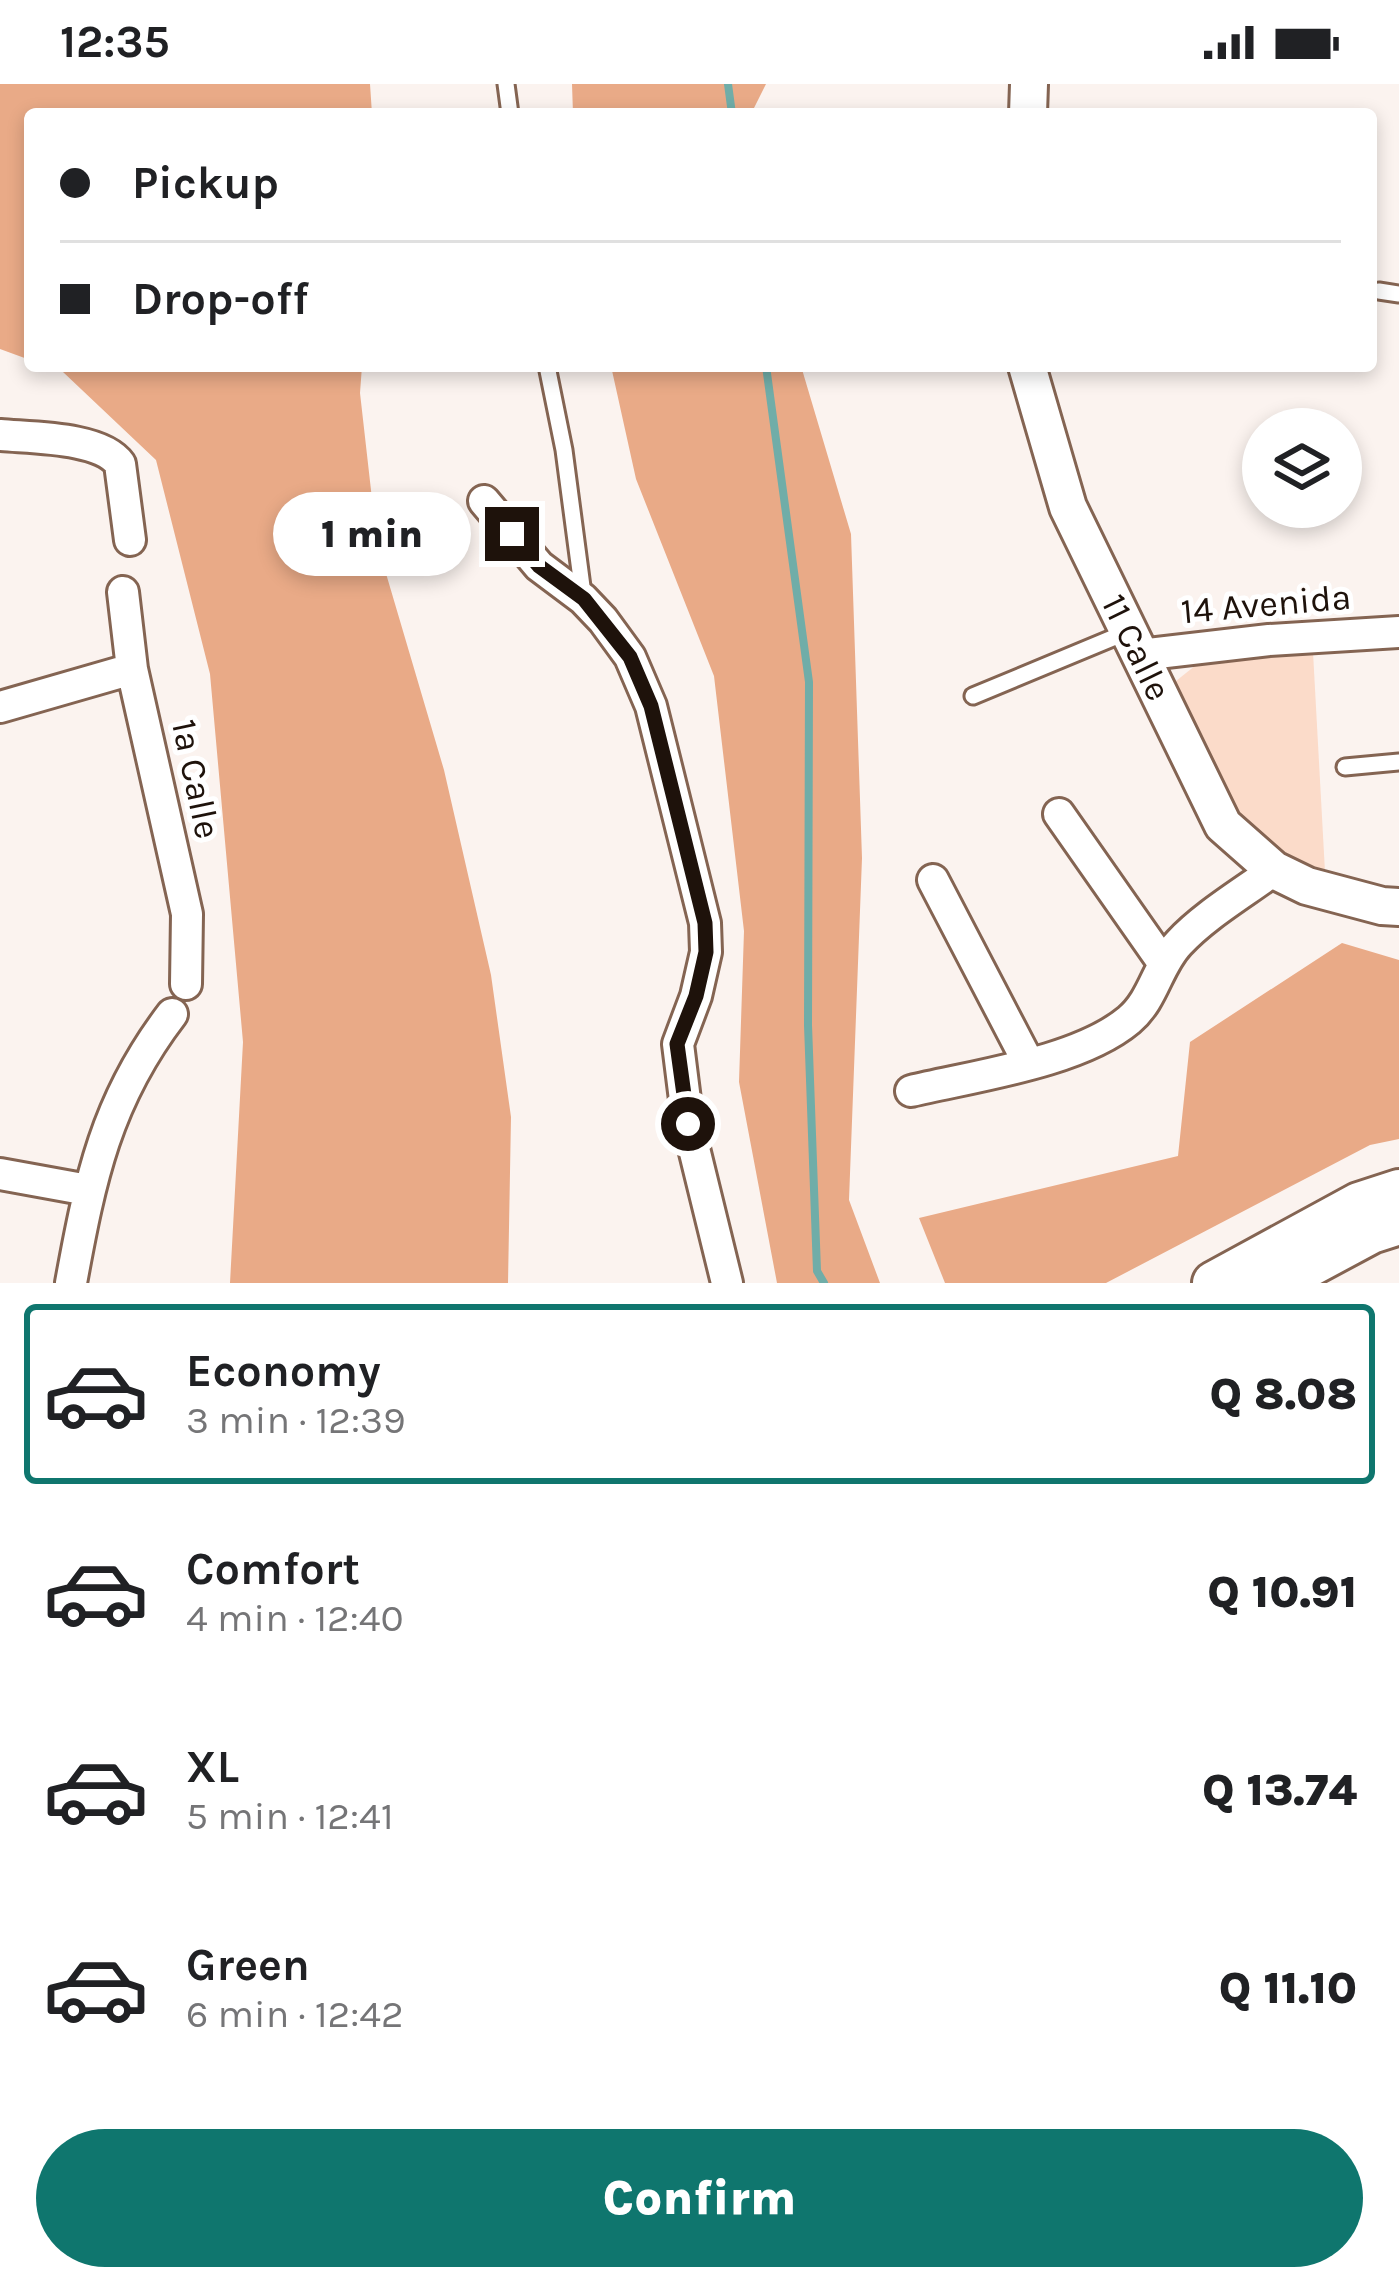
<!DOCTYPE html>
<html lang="en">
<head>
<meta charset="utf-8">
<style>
  body { margin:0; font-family:Karla,sans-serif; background:#f6f6f6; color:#202124; height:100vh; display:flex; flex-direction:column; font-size:45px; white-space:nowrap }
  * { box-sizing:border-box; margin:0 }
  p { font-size:39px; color:#757577 }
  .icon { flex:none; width:66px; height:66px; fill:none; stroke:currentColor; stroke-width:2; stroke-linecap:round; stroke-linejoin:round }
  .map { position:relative; height:1199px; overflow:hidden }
  .panel { display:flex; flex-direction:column; background:#fff; flex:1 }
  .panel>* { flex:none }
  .top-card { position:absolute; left:24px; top:24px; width:1353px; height:264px; border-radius:12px; box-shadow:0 6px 18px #0003; display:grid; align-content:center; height:264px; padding:0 36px; background:#fff }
  .controls { position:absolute; left:1242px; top:324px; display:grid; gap:24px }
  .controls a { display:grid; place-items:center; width:120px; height:120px; border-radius:50%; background:#fff; box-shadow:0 6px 18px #0003; font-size:60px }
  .end { position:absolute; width:54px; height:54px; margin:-27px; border:15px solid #1e120b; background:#fff; box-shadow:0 0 0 6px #fff }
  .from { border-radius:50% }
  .bubble { position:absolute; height:84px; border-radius:42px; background:#fff; box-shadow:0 6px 18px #0003; font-size:39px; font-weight:800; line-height:84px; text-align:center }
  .top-card b { display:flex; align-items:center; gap:42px; height:114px; font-size:45px }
  .top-card b+b { border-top:3px solid #e0e0e0 }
  .top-card i { width:30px; height:30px; background:#202124 }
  ul { padding:21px 0 0; list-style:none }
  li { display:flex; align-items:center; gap:36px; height:180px; margin:0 24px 18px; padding:0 12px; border:6px solid transparent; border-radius:12px }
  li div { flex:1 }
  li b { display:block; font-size:45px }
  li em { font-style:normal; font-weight:800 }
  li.on { border-color:#0f766e }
  li>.icon { width:108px; height:108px; stroke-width:1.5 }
  .cta { display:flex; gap:24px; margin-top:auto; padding:24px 36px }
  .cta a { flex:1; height:138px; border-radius:72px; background:#0f766e; color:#fff; font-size:48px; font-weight:800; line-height:138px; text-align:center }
  .status { display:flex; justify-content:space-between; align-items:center; height:84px; padding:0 60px; background:#fff; direction:ltr }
  .status svg { height:33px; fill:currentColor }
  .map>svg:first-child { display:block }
</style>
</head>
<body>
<div class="status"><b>12:35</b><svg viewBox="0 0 49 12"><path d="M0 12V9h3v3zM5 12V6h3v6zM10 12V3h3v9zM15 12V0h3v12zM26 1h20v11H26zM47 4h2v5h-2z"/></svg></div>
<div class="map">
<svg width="1399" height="1199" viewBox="0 0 1399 1199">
  <rect width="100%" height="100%" fill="#fbf3ef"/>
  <!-- green -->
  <path fill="#fbdbc9" d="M 1313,568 L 1325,788 L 1291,775 L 1223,718 L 1176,625 L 1176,597 L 1201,577 Z"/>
  <!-- forest -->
  <path fill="#e9aa87" d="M 0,0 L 370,0 L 372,30 L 30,30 L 30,276 L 0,265 Z
    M 572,0 L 766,0 L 751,30 L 573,30 Z
    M 48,282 L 362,282 L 360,309 L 377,459 L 444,686 L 491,891 L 511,1033 L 508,1199 L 230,1199 L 243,958 L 210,590 L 156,376 L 63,288 Z
    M 611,282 L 801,282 L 851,450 L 862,774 L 849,1116 L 880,1199 L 777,1199 L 739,998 L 744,847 L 714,592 L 636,395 Z
    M 1342,859 L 1399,876 L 1399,1055 L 1370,1061 L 1106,1199 L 945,1199 L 919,1134 L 1178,1072 L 1190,958 Z"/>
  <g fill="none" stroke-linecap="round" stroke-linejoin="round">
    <!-- stream -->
    <path stroke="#70ada8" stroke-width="8" d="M 728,0 L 732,30
      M 766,282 L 809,598 L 808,941 L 817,1187 L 824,1199"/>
    <!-- service casing -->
    <g stroke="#846452" stroke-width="21">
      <path id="service" d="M 506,0 L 510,30
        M 1379,207 L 1399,210
        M 547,282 L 564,366 L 583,510
        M 973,612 L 1127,548
        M 1345,683 L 1399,678"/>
    </g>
    <!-- minor casing -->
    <g stroke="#846452" stroke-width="36">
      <path id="minor" d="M 0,351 C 32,354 101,353 120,380 L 130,456
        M 484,417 L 539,482 L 583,515 L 603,536 L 630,573 L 651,622 L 705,839 L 706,868 L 696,912 L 678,960 L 688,1040 L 727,1199
        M 123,508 L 132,585 L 187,830 L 186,900
        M 1140,571 L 1269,556 L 1399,548
        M 0,623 L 132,585
        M 1059,730 L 1164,880
        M 933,796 L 1029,980
        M 911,1007 C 974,992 1079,978 1129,936 C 1154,915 1157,882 1179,859 C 1205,831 1243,809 1274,786
        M 0,1090 L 88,1106
        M 71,1199 C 90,1095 106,1016 172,930"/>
    </g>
    <!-- tertiary casing -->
    <g stroke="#846452" stroke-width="42">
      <g id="tertiary">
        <path d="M 1028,30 L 1029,0"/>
        <path id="s1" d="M 1027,282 L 1068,423 L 1223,741 L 1274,786 L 1307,802 L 1382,822 L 1399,823"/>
      </g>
    </g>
    <!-- secondary casing -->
    <g stroke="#846452" stroke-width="48">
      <path id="secondary" d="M 1214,1199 L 1359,1120 L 1399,1107
        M 1276,1199 L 1371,1148 L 1399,1139"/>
    </g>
    <!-- service -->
    <use href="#service" stroke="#fff" stroke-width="15"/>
    <!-- minor -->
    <use href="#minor" stroke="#fff" stroke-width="30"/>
    <!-- tertiary -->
    <use href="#tertiary" stroke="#fff" stroke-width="36"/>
    <!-- secondary -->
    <use href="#secondary" stroke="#fff" stroke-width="42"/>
  </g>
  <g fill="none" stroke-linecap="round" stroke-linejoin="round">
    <!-- route -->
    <path stroke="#1e120b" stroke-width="15" d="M 512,450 L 539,482 L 584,515 L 630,573 L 651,622 L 705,839 L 706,868 L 696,912 L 677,960 L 688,1040"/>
  </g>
  <g text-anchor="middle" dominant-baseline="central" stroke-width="10" stroke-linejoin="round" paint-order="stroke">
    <!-- street labels -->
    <g font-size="36" fill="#1e120b" stroke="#fff">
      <text transform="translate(1266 520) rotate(-5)">14 Avenida</text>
      <text stroke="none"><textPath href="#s1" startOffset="303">11 Calle</textPath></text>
      <text transform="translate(196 695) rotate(78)">1a Calle</text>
    </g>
  </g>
</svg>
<div class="controls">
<a><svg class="icon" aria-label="layers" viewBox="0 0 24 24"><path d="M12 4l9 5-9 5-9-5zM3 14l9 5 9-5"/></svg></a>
</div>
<i class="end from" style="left:688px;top:1040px"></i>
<i class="end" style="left:512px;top:450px"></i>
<div class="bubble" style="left:273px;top:408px;width:198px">1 min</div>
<div class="top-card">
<b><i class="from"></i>Pickup</b>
<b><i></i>Drop-off</b>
</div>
</div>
<section class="panel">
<ul>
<li class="on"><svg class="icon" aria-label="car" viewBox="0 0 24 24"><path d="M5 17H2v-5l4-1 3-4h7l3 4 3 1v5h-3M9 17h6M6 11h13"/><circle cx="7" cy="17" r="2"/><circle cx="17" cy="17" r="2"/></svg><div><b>Economy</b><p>3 min · 12:39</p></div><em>Q 8.08</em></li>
<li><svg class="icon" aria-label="car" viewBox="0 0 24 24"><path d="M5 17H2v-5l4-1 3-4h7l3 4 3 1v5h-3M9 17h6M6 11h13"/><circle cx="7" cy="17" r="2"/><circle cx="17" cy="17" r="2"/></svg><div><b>Comfort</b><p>4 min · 12:40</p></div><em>Q 10.91</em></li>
<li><svg class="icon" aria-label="car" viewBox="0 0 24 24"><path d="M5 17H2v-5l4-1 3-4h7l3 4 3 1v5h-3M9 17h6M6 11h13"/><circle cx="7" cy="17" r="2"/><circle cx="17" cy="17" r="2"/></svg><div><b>XL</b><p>5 min · 12:41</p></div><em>Q 13.74</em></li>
<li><svg class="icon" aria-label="car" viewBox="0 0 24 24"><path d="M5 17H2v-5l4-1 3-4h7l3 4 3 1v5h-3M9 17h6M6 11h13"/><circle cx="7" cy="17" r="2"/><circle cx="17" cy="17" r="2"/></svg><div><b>Green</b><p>6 min · 12:42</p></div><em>Q 11.10</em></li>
</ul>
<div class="cta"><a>Confirm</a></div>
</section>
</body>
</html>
